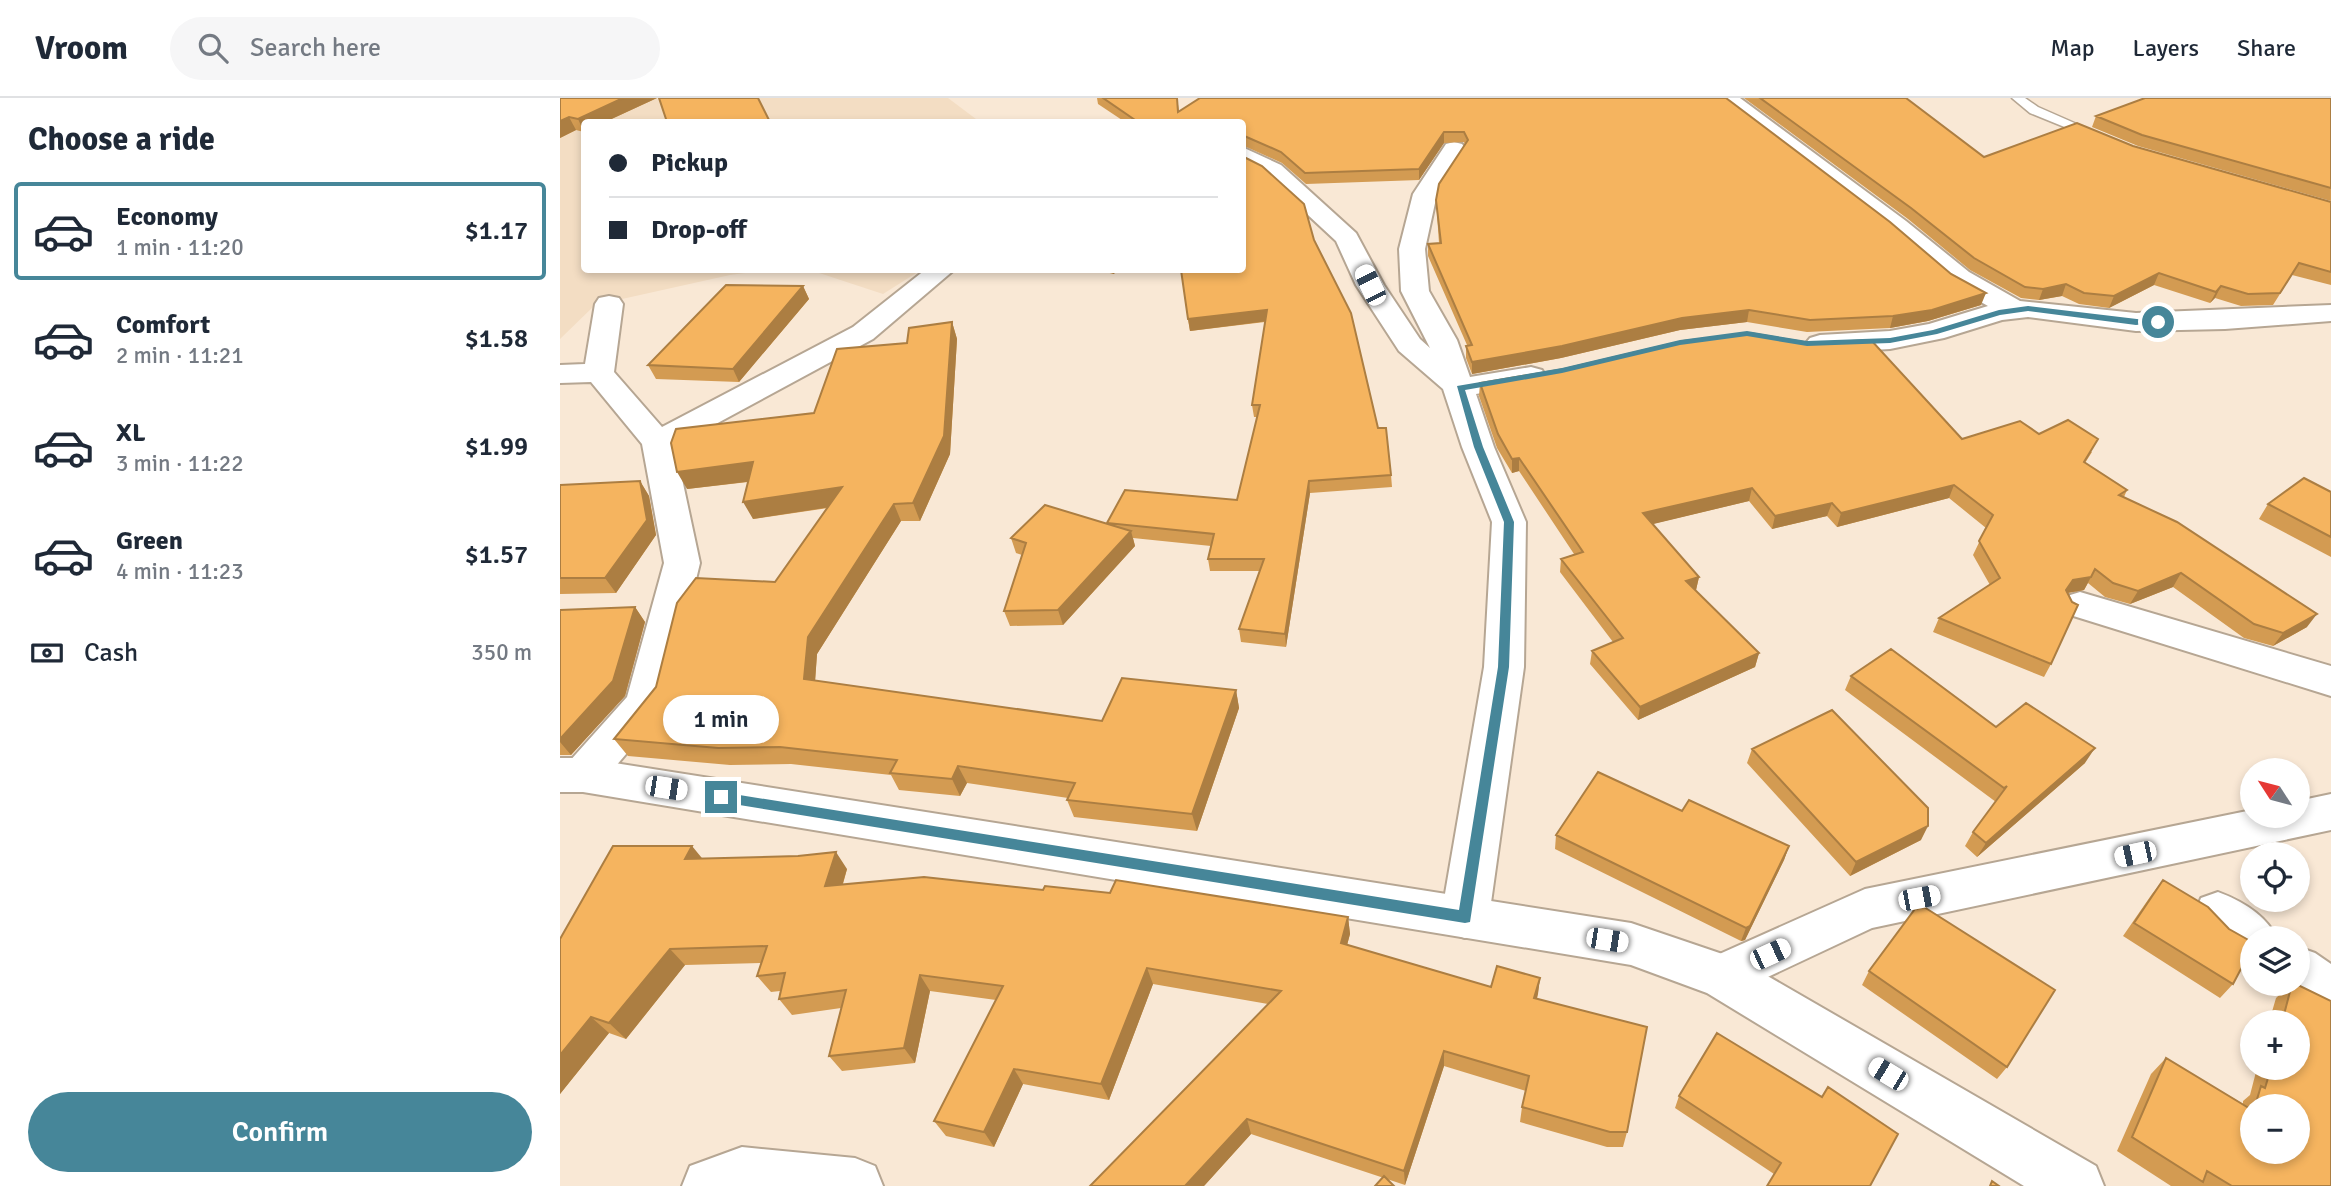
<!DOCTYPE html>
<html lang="en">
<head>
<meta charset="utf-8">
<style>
  body { margin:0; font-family:Signika,sans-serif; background:#f6f6f7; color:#1f2937; height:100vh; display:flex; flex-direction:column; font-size:26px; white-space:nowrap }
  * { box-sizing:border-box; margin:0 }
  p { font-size:23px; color:#747a83 }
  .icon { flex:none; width:38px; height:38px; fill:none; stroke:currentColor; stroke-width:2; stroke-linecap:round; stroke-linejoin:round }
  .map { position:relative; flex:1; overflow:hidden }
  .details { display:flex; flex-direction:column; background:#fff; width:560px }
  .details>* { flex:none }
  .hud { position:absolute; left:21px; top:21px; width:665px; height:154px; border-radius:7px; box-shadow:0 4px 10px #0003; display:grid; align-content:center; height:154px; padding:0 28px; background:#fff }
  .needle { width:46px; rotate:306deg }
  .tools { position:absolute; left:1680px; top:660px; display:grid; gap:14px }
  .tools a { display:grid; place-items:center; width:70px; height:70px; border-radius:50%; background:#fff; box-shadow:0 4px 10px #0003; font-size:35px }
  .end { position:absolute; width:32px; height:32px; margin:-16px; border:9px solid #468699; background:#fff; box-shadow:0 0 0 4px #fff }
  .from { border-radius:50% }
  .bubble { position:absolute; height:49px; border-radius:24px; background:#fff; box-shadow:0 4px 10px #0003; font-size:23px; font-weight:600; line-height:49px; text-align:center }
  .car { position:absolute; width:21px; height:42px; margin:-21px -10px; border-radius:9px; box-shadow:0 0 5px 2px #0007; background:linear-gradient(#fff 24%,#345 0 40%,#fff 0 76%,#345 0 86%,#fff 0) }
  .hud b { display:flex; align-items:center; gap:24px; height:66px; font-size:26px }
  .hud b+b { border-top:2px solid #e0e1e3 }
  .hud i { width:18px; height:18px; background:#1f2937 }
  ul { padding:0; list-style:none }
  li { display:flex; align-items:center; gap:21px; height:98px; margin:0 14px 10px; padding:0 14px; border:4px solid transparent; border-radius:7px }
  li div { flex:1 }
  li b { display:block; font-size:26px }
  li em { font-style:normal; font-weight:600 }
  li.on { border-color:#468699 }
  li>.icon { width:63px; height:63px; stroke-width:1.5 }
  h2 { padding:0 28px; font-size:32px; line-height:84px }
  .pay { display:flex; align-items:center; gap:18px; height:77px; padding:0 28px; font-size:26px }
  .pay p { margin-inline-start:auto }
  .cta { display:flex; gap:14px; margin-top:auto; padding:14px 28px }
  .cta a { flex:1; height:80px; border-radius:42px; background:#468699; color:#fff; font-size:28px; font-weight:600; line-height:80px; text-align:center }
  header { display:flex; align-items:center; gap:42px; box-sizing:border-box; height:98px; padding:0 35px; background:#fff; border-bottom:2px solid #e0e1e3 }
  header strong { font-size:33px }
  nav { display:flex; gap:38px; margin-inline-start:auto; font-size:24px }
  .search { width:490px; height:63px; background:#f6f6f7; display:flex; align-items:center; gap:18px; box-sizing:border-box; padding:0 24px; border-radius:38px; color:#747a83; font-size:26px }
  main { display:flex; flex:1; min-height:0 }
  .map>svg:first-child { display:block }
</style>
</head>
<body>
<header>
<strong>Vroom</strong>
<div class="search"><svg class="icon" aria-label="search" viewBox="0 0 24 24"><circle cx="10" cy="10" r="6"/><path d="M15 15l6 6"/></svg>Search here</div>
<nav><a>Map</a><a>Layers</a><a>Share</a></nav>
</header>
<main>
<section class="details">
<h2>Choose a ride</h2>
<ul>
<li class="on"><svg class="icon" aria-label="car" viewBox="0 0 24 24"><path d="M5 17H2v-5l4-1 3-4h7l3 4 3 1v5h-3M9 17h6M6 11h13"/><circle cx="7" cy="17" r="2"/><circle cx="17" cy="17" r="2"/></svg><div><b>Economy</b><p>1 min · 11:20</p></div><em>$1.17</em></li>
<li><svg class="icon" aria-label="car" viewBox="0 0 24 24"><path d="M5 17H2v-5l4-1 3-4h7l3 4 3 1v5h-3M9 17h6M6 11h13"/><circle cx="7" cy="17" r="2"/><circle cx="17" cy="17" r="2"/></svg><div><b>Comfort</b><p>2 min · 11:21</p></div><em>$1.58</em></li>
<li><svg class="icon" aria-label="car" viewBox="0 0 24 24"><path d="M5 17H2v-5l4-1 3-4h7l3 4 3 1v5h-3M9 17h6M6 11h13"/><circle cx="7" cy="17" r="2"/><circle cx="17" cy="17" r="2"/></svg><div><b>XL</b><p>3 min · 11:22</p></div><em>$1.99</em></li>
<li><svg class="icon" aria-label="car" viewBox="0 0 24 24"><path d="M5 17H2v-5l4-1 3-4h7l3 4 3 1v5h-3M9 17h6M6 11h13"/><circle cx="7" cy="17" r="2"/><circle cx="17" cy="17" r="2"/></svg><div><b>Green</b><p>4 min · 11:23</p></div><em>$1.57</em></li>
</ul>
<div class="pay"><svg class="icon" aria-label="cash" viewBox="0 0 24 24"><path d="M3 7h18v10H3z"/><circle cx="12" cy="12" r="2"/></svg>Cash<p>350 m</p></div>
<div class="cta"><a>Confirm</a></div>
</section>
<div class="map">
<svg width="1771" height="1088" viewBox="0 0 1771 1088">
  <rect width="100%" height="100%" fill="#f9e8d5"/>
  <!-- built -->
  <path fill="#f3ddc3" d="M 0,0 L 388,0 L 420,24 L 24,24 L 24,172 L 208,172 L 170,177 L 35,207 L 0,241 Z
    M 250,172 L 361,172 L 323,196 Z"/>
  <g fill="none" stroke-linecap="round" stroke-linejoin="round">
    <!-- service casing -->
    <g stroke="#b6a693" stroke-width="3">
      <path id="service" d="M 1452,0 L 1465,0 L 1478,9 L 1544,38 L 1538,42 L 1534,41 L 1470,15 Z"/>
    </g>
    <!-- minor casing -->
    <g stroke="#b6a693" stroke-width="4">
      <path id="minor" d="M 1155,0 L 1180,0 L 1346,123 L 1409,174 L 1460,203 L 1576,215 L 1771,207 L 1771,223 L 1665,231 L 1576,233 L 1468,219 L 1442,222 L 1384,240 L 1330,251 L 1260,255 L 1250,252 L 1245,246 L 1250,240 L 1260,237 L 1330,233 L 1369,226 L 1428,208 L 1389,186 L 1328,133 Z
        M 894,44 L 902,46 L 906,51 L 877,96 L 865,151 L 869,193 L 897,242 L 910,279 L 971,269 L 982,272 L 986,278 L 982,284 L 916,296 L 934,349 L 966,424 L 964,569 L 929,819 L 922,834 L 905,840 L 888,834 L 881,819 L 924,569 L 932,424 L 902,349 L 883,291 L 839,253 L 796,187 L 776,143 L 705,77 L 682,65 L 682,49 L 721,67 L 796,135 L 824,187 L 860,241 L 870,250 L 841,193 L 839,151 L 853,96 L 886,46 Z
        M 365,172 L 394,172 L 313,241 L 115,348 L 140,465 L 106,605 L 100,616 L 38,689 L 23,694 L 8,689 L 2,677 L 8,665 L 67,599 L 104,465 L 82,346 L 31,284 L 0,285 L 0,267 L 25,266 L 35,206 L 39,200 L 49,198 L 59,200 L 63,206 L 54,274 L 102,329 L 293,229 Z
        M 1520,494 L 1771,568 L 1771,598 L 1507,516 L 1501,507 L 1507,498 Z
        M 1771,696 L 1771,732 L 1312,830 L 1163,900 L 1146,894 L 1139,878 L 1146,862 L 1305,791 L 1692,712 L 1692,718 L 1738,718 L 1738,703 Z
        M 1658,794 C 1682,803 1706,817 1717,840 L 1692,840 L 1692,861 C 1669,852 1645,838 1635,815 L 1641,800 Z
        M 1738,849 L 1755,855 L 1771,866 L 1771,918 L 1754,911 L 1721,887 L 1738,886 Z
        M 182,1049 L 295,1060 L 315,1068 L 323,1088 L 122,1088 L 130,1068 Z"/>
    </g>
    <!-- trunk casing -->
    <g stroke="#b6a693" stroke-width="4">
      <path id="trunk" d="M 0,660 L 23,660 L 1071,825 L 1180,862 L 1536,1068 L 1544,1088 L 1464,1088 L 1147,895 L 1071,867 L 23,694 L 0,694 Z"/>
    </g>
    <!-- service -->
    <use href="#service" fill="#fff" fill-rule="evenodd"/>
    <!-- minor -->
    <use href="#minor" fill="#fff" fill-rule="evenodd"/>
    <!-- trunk -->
    <use href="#trunk" fill="#fff" fill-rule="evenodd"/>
  </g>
  <!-- wall -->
  <path fill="#d39b52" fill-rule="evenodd" d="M 0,0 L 97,0 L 45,24 L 24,24 L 24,34 L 16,32 L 0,40 Z
    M 537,0 L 617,0 L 619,13 L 1166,0 L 1421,207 L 1368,223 L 1330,230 L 1247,234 L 1187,224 L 1120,232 L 1001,260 L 912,276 L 906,260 L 906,248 L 907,247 L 868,158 L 868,146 L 879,145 L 876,102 L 905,47 L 904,44 L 884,45 L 859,82 L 746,86 L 722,65 L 682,47 L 682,24 L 565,24 L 538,6 Z
    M 1184,0 L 1346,0 L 1424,59 L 1573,48 L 1771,104 L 1771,187 L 1732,177 L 1713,207 L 1681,208 L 1655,200 L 1650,205 L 1594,187 L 1549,210 L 1519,206 L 1502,198 L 1479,202 L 1461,200 L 1410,172 L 1348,121 Z
    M 1771,0 L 1771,103 L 1578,48 L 1532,29 L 1536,18 Z
    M 754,142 L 818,330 L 831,377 L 832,389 L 750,395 L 726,549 L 681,544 L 679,531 L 700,473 L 650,473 L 648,461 L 651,448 L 573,440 L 575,448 L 503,527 L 450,528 L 444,513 L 462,457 L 456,455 L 451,440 L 547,426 L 677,402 L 697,319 L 694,319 L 692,307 L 705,224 L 630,233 L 628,221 Z
    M 540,172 L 561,172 L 553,176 Z
    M 243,188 L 249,201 L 179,284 L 96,281 L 88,267 Z
    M 392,224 L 397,241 L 390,356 L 360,423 L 341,423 L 257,556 L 255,583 L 542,623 L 676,592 L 679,610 L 637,733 L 514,719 L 507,702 L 508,700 L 407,685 L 400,698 L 339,692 L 331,677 L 231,666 L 170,667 L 68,658 L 54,641 L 215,484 L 268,410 L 193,421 L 188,384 L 127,391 L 254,315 L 347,245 Z
    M 920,285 L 1402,341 L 1479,336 L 1532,354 L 1525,365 L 1567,392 L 1564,399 L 1747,529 L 1713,548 L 1684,540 L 1613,489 L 1570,506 L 1545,499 L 1528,485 L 1524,492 L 1508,495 L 1491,566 L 1484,579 L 1373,534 L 1379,520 L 1430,487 L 1413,457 L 1426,430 L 1389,400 L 1277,429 L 1267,418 L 1212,431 L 1189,403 L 1092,426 L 1139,479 L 1136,492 L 1135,493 L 1199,555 L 1195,569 L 1078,622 L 1030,566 L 1032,553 L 1053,544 L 1000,474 L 1001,461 L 1014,456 L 959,373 L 952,375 L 937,350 L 919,298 Z
    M 80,383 L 89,398 L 96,437 L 56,495 L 0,496 L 0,387 Z
    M 1771,394 L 1771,459 L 1699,421 L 1708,406 Z
    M 75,509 L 85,524 L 65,598 L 11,657 L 0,657 L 0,512 Z
    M 1291,578 L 1525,665 L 1417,759 L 1405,748 L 1413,734 L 1436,704 L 1285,592 Z
    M 1192,651 L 1361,742 L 1290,778 L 1187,665 Z
    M 1122,713 L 1229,748 L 1224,762 L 1185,842 L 1181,843 L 995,751 L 996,737 Z
    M 142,761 L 287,771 L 283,786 L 483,792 L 788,819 L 790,836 L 787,847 L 931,889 L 980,880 L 977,901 L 1067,1034 L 1063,1049 L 1047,1049 L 960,1024 L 962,1009 L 966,993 L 884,968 L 845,1087 L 691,1036 L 644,1088 L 708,906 L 593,886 L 549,1002 L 463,986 L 434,1049 L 386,1038 L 374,1023 L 436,902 L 370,893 L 355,965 L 282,973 L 269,958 L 281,910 L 232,917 L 219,901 L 220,893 L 211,894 L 197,878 L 201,865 L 125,867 L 66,941 L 49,935 L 0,996 L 0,841 Z
    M 1603,782 L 1673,886 L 1660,900 L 1563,838 L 1592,796 Z
    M 1309,873 L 1447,969 L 1437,981 L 1302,887 Z
    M 1731,886 L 1736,886 L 1771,1088 L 1611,1088 L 1557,1053 L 1591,976 L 1606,960 L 1683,1006 L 1683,1003 L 1690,997 L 1697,970 L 1738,970 L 1738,924 L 1709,924 L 1716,900 ZM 1692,1008 L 1738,1008 L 1692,1054 Z
    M 1119,998 L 1262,999 L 1214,1076 L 1115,1010 Z"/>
  <!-- shaded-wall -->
  <path fill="#ac7e42" d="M 63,0 L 97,0 L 45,24 L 24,24 L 24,34 L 18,21 Z
    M 9,19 L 16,32 L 0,40 L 0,23 Z
    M 884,34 L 884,45 L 859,82 L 859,71 Z
    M 552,172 L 561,172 L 553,176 Z
    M 1599,175 L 1594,187 L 1549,210 L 1554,198 Z
    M 1506,186 L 1502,198 L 1479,202 L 1483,191 Z
    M 243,188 L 249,201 L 179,284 L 173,271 Z
    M 1661,188 L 1655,200 L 1650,205 L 1656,194 Z
    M 1426,195 L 1421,207 L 1368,223 L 1330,230 L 1333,218 Z
    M 707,212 L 708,223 L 630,233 L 628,221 Z
    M 1189,212 L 1187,224 L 1120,232 L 1001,260 L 912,276 L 912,264 L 1122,220 Z
    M 392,224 L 397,241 L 390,356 L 360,423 L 353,405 Z
    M 959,360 L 959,373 L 952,375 L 952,361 Z
    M 193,364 L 202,382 L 127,391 L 117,374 Z
    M 80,383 L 89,398 L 96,437 L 56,495 L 45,480 Z
    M 749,383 L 750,395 L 726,549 L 725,536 Z
    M 1394,387 L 1389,400 L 1277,429 L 1281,415 Z
    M 282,389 L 290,406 L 193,421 L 183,404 Z
    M 1192,390 L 1189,403 L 1081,429 L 1083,415 Z
    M 1272,405 L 1267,418 L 1212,431 L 1215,418 Z
    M 334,406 L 341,423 L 257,556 L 254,598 L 244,581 L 248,539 Z
    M 571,433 L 575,448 L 503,527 L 498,512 Z
    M 1621,475 L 1613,489 L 1570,506 L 1578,493 Z
    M 1139,479 L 1136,492 L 1123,497 L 1126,483 Z
    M 1531,479 L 1524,492 L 1506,495 L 1506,492 L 1513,482 Z
    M 75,509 L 85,524 L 65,598 L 11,657 L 0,644 L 0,641 Z
    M 1757,516 L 1747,529 L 1713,548 L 1723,535 Z
    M 1199,555 L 1195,569 L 1078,622 L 1080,609 Z
    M 676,592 L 679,610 L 637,733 L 632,716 Z
    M 1535,650 L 1525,665 L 1417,759 L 1426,745 Z
    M 398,668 L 407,685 L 400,698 L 392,681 Z
    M 1368,728 L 1361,742 L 1290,778 L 1296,764 Z
    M 132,748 L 146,765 L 125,761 Z
    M 1229,748 L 1224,762 L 1185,842 L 1181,843 L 1186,830 Z
    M 276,754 L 287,771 L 277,805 L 265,788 Z
    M 788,819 L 790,836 L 783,862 L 781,845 Z
    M 110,851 L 125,867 L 66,941 L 49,925 Z
    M 587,870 L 593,886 L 549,1002 L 541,986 Z
    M 360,877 L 370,893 L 355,965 L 344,950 Z
    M 980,880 L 978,896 L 972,916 L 974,900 Z
    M 31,919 L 49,935 L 0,996 L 0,957 Z
    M 884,953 L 884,968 L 845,1087 L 844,1073 Z
    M 454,971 L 463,986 L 434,1049 L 424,1034 Z
    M 687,1021 L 691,1036 L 644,1088 L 625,1088 Z"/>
  <!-- building -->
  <path fill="#f5b45f" stroke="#ac7e42" stroke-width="2" d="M 0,0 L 63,0 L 18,21 L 9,19 L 0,23 Z
    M 99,0 L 198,0 L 210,24 L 107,24 Z
    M 543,0 L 617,0 L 618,14 L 640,0 L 1166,0 L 1330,124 L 1391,176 L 1426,195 L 1372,212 L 1333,218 L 1250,222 L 1189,212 L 1122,220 L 1002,248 L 912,264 L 906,248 L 912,247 L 868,146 L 881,145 L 876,102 L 879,86 L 908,42 L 904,34 L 884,34 L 859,71 L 745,75 L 721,54 L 682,37 L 682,24 L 578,24 Z
    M 1200,0 L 1346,0 L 1424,59 L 1517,25 L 1573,48 L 1771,104 L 1771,174 L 1739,165 L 1720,195 L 1688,196 L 1661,188 L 1656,194 L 1599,175 L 1554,198 L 1524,195 L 1506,186 L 1483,191 L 1465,189 L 1414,160 L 1351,110 Z
    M 1585,0 L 1771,0 L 1771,90 L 1582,37 L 1536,18 Z
    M 682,58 L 702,68 L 744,106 L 754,142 L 791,215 L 818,330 L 826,330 L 831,377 L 749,383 L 725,536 L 679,531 L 704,461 L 648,461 L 654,436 L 547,425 L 565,392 L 677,402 L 700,307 L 692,307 L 707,212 L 628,221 L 621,172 L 682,172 Z
    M 166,187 L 243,188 L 173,271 L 88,267 Z
    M 392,224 L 384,338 L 353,405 L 334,406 L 248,539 L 244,581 L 542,623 L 562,580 L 676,592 L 632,716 L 507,702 L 515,685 L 398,668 L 392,681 L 330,675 L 337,662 L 220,649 L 158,650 L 54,641 L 96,589 L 117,505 L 136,480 L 215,484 L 282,389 L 183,404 L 193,364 L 117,374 L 111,345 L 116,331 L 254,315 L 277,251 L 347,245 L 349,230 Z
    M 1190,235 L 1250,245 L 1311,242 L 1402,341 L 1460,323 L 1479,336 L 1508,322 L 1538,341 L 1524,364 L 1567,392 L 1559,397 L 1617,424 L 1757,516 L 1723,535 L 1694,526 L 1621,475 L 1578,493 L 1553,485 L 1535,471 L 1531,479 L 1513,482 L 1506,492 L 1512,504 L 1518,507 L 1491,566 L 1379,520 L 1440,480 L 1419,443 L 1433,417 L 1394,387 L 1281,415 L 1272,405 L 1215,418 L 1192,390 L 1083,415 L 1139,479 L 1126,483 L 1199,555 L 1080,609 L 1032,553 L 1063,540 L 1001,461 L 1023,454 L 959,360 L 952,361 L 938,336 L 920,285 L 1004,271 L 1123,243 Z
    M 1744,380 L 1771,394 L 1771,439 L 1708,406 Z
    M 80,383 L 87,422 L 45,480 L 0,480 L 0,387 Z
    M 485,407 L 571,433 L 498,512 L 444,513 L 466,445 L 451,440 Z
    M 75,509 L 53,583 L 0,641 L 0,512 Z
    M 1331,551 L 1436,629 L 1466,605 L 1535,650 L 1426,745 L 1413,734 L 1447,688 L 1444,690 L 1291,578 Z
    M 1272,612 L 1368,710 L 1368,728 L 1296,764 L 1192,651 Z
    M 1038,674 L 1122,713 L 1129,702 L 1229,748 L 1190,828 L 1186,830 L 996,737 Z
    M 53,748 L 132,748 L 125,761 L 238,758 L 276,754 L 265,788 L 364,779 L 483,792 L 485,788 L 550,795 L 556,782 L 788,819 L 781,845 L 931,889 L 937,868 L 980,880 L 974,900 L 1087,929 L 1067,1034 L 1050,1034 L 962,1009 L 969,978 L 884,953 L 844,1073 L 687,1021 L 625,1088 L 530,1088 L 721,893 L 587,870 L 541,986 L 454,971 L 424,1034 L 374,1023 L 443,888 L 360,877 L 344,950 L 269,958 L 286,892 L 219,901 L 225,875 L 197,878 L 207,848 L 110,851 L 49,925 L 31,919 L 0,957 L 0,841 Z
    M 1603,782 L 1648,809 L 1669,831 L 1692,844 L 1692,850 L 1673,886 L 1574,825 Z
    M 1364,809 L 1495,892 L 1447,969 L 1309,873 L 1355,811 Z
    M 1732,886 L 1736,886 L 1771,903 L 1771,1088 L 1672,1088 L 1647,1073 L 1643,1084 L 1572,1039 L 1606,960 L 1692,1012 L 1692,1054 L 1738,1054 L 1738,1008 L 1695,1008 L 1701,988 L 1705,990 L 1711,970 L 1738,970 L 1738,924 L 1722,924 Z
    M 1157,935 L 1262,999 L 1268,989 L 1338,1036 L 1310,1088 L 1207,1088 L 1221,1065 L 1119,998 Z
    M 824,1078 L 834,1088 L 815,1088 Z
    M 1432,1083 L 1439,1088 L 1430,1088 Z"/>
  <!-- route -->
  <path fill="#468699" d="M 1468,208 L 1602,224 L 1576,227 L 1468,213 L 1440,217 L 1377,236 L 1330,245 L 1247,248 L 1187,238 L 1120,247 L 1002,275 L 905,292 L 923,349 L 954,424 L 949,569 L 910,824 L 905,825 L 161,704 L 154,699 L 161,694 L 899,812 L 938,569 L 944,424 L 914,349 L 897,288 L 1002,270 L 1120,242 L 1187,233 L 1247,243 L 1330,240 L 1373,232 L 1439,212 Z"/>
</svg>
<div class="tools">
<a><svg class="needle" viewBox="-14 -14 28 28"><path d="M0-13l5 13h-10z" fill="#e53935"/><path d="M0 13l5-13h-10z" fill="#747a83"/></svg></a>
<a><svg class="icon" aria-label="locate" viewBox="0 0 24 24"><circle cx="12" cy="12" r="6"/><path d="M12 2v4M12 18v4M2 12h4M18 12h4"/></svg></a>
<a><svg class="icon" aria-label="layers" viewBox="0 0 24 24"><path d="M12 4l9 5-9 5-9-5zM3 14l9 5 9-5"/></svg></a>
<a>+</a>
<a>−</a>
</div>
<i class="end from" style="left:1598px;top:224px"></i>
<i class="end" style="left:161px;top:699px"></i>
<div class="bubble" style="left:103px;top:597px;width:116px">1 min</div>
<i class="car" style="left:810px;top:187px;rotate:334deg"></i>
<i class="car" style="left:106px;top:690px;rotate:99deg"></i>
<i class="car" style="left:1575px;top:756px;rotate:258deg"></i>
<i class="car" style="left:1359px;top:800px;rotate:79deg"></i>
<i class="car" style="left:1047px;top:842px;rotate:99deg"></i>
<i class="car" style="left:1210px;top:856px;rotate:65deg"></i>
<i class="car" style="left:1328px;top:976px;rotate:301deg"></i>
<div class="hud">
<b><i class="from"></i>Pickup</b>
<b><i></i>Drop-off</b>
</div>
</div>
</main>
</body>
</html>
